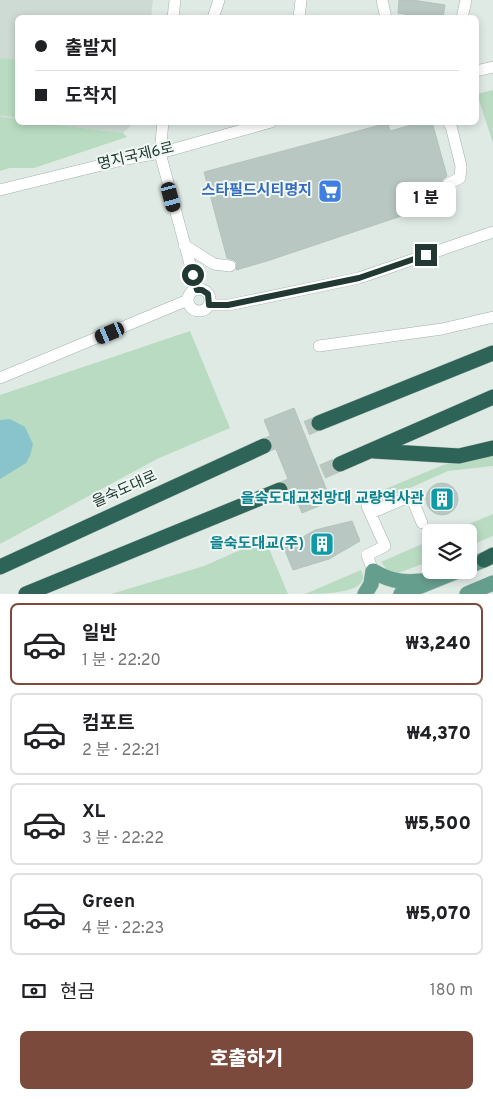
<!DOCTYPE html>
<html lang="ko">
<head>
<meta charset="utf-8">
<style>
  body { margin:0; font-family:Overpass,"Noto Sans KR",sans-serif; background:#f2f2f2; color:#202124; height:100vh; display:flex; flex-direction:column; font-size:19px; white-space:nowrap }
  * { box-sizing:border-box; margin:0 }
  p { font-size:16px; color:#757577 }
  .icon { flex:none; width:28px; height:28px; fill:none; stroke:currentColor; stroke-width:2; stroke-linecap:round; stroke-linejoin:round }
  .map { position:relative; height:594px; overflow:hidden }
  .details { display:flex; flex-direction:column; background:#fff; flex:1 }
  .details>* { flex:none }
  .banner { position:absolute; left:15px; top:15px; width:464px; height:110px; border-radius:8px; box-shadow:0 2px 8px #0003; display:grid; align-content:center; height:110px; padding:0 20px; background:#fff }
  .controls { position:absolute; left:422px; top:524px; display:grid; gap:10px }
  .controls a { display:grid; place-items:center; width:55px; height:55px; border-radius:8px; background:#fff; box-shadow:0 2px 8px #0003; font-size:25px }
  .end { position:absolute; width:22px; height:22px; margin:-11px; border:6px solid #213932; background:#fff; box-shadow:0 0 0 2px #fff }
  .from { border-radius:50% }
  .bubble { position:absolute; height:35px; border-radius:8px; background:#fff; box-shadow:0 2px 8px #0003; font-size:16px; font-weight:800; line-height:35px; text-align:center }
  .car { position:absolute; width:15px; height:30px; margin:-15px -8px; border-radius:6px; box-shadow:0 0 4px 1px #0007; background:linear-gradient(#222 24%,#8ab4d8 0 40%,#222 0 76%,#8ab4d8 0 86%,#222 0) }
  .banner b { display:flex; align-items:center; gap:18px; height:48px; font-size:19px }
  .banner b+b { border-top:1px solid #e0e0e0 }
  .banner i { width:12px; height:12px; background:#202124 }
  ul { padding:9px 0 0; list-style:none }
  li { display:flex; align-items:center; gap:15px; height:82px; margin:0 10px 8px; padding:0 10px; border:2px solid #e0e0e0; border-radius:8px }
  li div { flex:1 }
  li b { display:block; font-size:19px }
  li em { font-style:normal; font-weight:800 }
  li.on { border-color:#7c4a3d }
  li>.icon { width:45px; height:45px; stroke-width:1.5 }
  .pay { display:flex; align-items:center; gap:12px; height:55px; padding:0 20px; font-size:19px }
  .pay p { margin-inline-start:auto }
  .action { display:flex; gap:10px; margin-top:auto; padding:10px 20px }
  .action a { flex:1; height:58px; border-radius:8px; background:#7c4a3d; color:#fff; font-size:20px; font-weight:800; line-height:58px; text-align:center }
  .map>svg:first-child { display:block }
</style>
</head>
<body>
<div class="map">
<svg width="493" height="594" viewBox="0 0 493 594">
  <rect width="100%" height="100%" fill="#e0eae5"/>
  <!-- built -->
  <path fill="#cedad4" d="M 0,0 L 153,0 L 151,17 L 18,18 L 17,119 L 0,117 Z
    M 43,123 L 133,123 L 123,133 Z"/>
  <!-- green -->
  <path fill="#b9dbc1" d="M 0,58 L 17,60 L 17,117 L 0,115 Z
    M 493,90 L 493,143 L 477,94 Z
    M 0,117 L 17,119 L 18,122 L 43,123 L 123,133 L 127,137 L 34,168 L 10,168 L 0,171 Z
    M 190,331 L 230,428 L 157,459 L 0,544 L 0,395 Z
    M 493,452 L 493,466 L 448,471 L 381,501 L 378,492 L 443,465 Z
    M 493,514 L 493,536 L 469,546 L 469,532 L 449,532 Z
    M 265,539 L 288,594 L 111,594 L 204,566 Z
    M 431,540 L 431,561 L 398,573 L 387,570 L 381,562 Z
    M 361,570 C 374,594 322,594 305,594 Z"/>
  <!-- water -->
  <path fill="#89c4cd" d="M 10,419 L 25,427 L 33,444 L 30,456 L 26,463 L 0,479 L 0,420 Z"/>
  <!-- building -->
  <path fill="#b8c7c1" stroke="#b2c3bc" d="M 399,0 L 413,0 L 445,5 L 443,18 L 427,18 L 398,13 Z
    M 422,122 L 432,122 L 447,176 L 442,180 L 441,187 L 444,190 L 450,191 L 452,199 L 267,261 L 236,270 L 237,263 L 234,260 L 227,258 L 204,172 L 388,123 L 390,131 Z
    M 294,408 L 331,501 L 302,513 L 264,420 Z
    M426 499a16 16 0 1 1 32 0a16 16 0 1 1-32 0Z
    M 352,521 L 360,541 L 329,559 L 293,570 L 284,548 L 315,530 Z"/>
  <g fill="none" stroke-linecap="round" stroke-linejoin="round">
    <!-- highway-tunnel -->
    <path stroke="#bac7c1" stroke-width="15" stroke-dasharray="15 8" stroke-linecap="butt" d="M 264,446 L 319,423
      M 280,490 L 340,464"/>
    <!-- minor casing -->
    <g stroke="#a3b1ac" stroke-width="12">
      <path id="minor" d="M 382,0 L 386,18
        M 173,18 L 175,0
        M 213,18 L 219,0
        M 299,18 L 301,0
        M 462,18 L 466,0
        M 476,71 L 493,67
        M 163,122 L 160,153 L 197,290
        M 448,122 L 451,126 L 461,166 L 460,178 L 448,184
        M 0,190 L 126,159 L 160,153 L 271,122
        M 184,245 L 214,264 L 230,266
        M188 300a11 11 0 1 1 22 0a11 11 0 1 1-22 0Z
        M 209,305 L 229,305 L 359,278 L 493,232
        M 319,346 L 442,329 L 493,317
        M 0,378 L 188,300
        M 367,506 L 385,546 L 367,555 L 373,571
        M 371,513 L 411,496 L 422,523"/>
    </g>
    <!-- major casing -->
    <g stroke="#bcc4c2" stroke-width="16">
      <path id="major" d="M 469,566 L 493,556
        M 365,594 L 371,584 L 373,571 C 396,585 411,582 436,580
        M 401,594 L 460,570
        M 467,594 L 493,583"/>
    </g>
    <!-- highway casing -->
    <g stroke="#bcc4c2" stroke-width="16">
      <path id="highway" d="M 319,423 L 493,353
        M 374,451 L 459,456 L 493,448
        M 340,464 L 493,397
        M 484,560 L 493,555
        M 0,567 L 264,446
        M 26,594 L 280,490"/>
    </g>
    <!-- minor -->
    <use href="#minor" stroke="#fff" stroke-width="11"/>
    <!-- major -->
    <use href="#major" stroke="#669e8e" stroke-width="15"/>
    <!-- highway -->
    <use href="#highway" stroke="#2e6458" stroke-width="15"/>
  </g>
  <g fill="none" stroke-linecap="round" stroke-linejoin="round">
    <!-- route -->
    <path stroke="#213932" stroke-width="6" d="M 193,275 L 197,290 L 202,290 L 208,294 L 209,305 L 228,305 L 359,278 L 426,255"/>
  </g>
  <!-- icons -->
  <defs>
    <g id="supermarket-square" transform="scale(1.25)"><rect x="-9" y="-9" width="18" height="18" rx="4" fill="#3f7fe0" stroke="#f0f7f3"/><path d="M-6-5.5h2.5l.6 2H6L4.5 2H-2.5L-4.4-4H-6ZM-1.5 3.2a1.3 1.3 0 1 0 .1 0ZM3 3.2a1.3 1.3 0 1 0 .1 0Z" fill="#fff"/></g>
    <g id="building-square" transform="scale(1.25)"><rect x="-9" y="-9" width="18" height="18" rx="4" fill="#0f9aa8" stroke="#f0f7f3"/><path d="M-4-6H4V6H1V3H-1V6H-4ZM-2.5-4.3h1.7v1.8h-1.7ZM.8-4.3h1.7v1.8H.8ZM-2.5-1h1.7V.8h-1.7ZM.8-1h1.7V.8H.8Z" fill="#fff"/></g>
  </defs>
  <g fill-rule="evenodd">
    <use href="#supermarket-square" x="330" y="191"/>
    <use href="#building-square" x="442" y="499"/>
    <use href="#building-square" x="322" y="544"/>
  </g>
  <g text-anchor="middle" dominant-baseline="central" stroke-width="4" stroke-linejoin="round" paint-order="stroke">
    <!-- street labels -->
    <g font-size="15" fill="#213932" stroke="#f0f7f3">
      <text transform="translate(136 157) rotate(-13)">명지국제6로</text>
      <text transform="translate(125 490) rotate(-24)">을숙도대로</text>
    </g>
    <!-- shop labels -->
    <g font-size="15" font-weight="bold" fill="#366cbe" stroke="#f0f7f3" text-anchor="end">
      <text x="312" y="191">스타필드시티명지</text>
    </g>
    <!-- culture labels -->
    <g font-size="15" font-weight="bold" fill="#0d838f" stroke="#f0f7f3" text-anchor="end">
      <text x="424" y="499">을숙도대교전망대 교량역사관</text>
      <text x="304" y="544">을숙도대교(주)</text>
    </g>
  </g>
</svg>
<div class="controls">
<a><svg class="icon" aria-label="layers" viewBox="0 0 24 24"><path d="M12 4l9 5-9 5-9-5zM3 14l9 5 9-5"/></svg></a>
</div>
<i class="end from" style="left:193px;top:275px"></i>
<i class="end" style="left:426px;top:255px"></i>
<div class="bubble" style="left:396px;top:182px;width:60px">1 분</div>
<i class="car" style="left:171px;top:197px;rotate:165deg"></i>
<i class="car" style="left:110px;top:333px;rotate:247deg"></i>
<div class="banner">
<b><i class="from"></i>출발지</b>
<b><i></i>도착지</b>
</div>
</div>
<section class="details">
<ul>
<li class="on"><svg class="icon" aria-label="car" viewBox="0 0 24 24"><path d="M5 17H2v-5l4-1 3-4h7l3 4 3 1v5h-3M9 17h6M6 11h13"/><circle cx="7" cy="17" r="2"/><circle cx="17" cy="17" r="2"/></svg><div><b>일반</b><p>1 분 · 22:20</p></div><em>₩3,240</em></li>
<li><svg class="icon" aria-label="car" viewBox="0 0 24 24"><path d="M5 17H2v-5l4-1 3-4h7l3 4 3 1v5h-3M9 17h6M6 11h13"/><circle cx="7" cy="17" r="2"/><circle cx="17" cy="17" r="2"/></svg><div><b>컴포트</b><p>2 분 · 22:21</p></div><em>₩4,370</em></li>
<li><svg class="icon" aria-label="car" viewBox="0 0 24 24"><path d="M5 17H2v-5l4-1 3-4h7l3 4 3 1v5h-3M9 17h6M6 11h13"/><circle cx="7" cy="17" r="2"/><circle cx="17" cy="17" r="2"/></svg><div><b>XL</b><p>3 분 · 22:22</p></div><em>₩5,500</em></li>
<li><svg class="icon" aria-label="car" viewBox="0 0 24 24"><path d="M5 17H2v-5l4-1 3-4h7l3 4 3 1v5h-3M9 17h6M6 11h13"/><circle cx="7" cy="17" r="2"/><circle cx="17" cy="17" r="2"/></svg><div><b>Green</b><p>4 분 · 22:23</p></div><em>₩5,070</em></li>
</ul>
<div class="pay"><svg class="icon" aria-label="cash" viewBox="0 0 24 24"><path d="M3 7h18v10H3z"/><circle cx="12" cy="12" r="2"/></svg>현금<p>180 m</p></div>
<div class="action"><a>호출하기</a></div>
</section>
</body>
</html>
